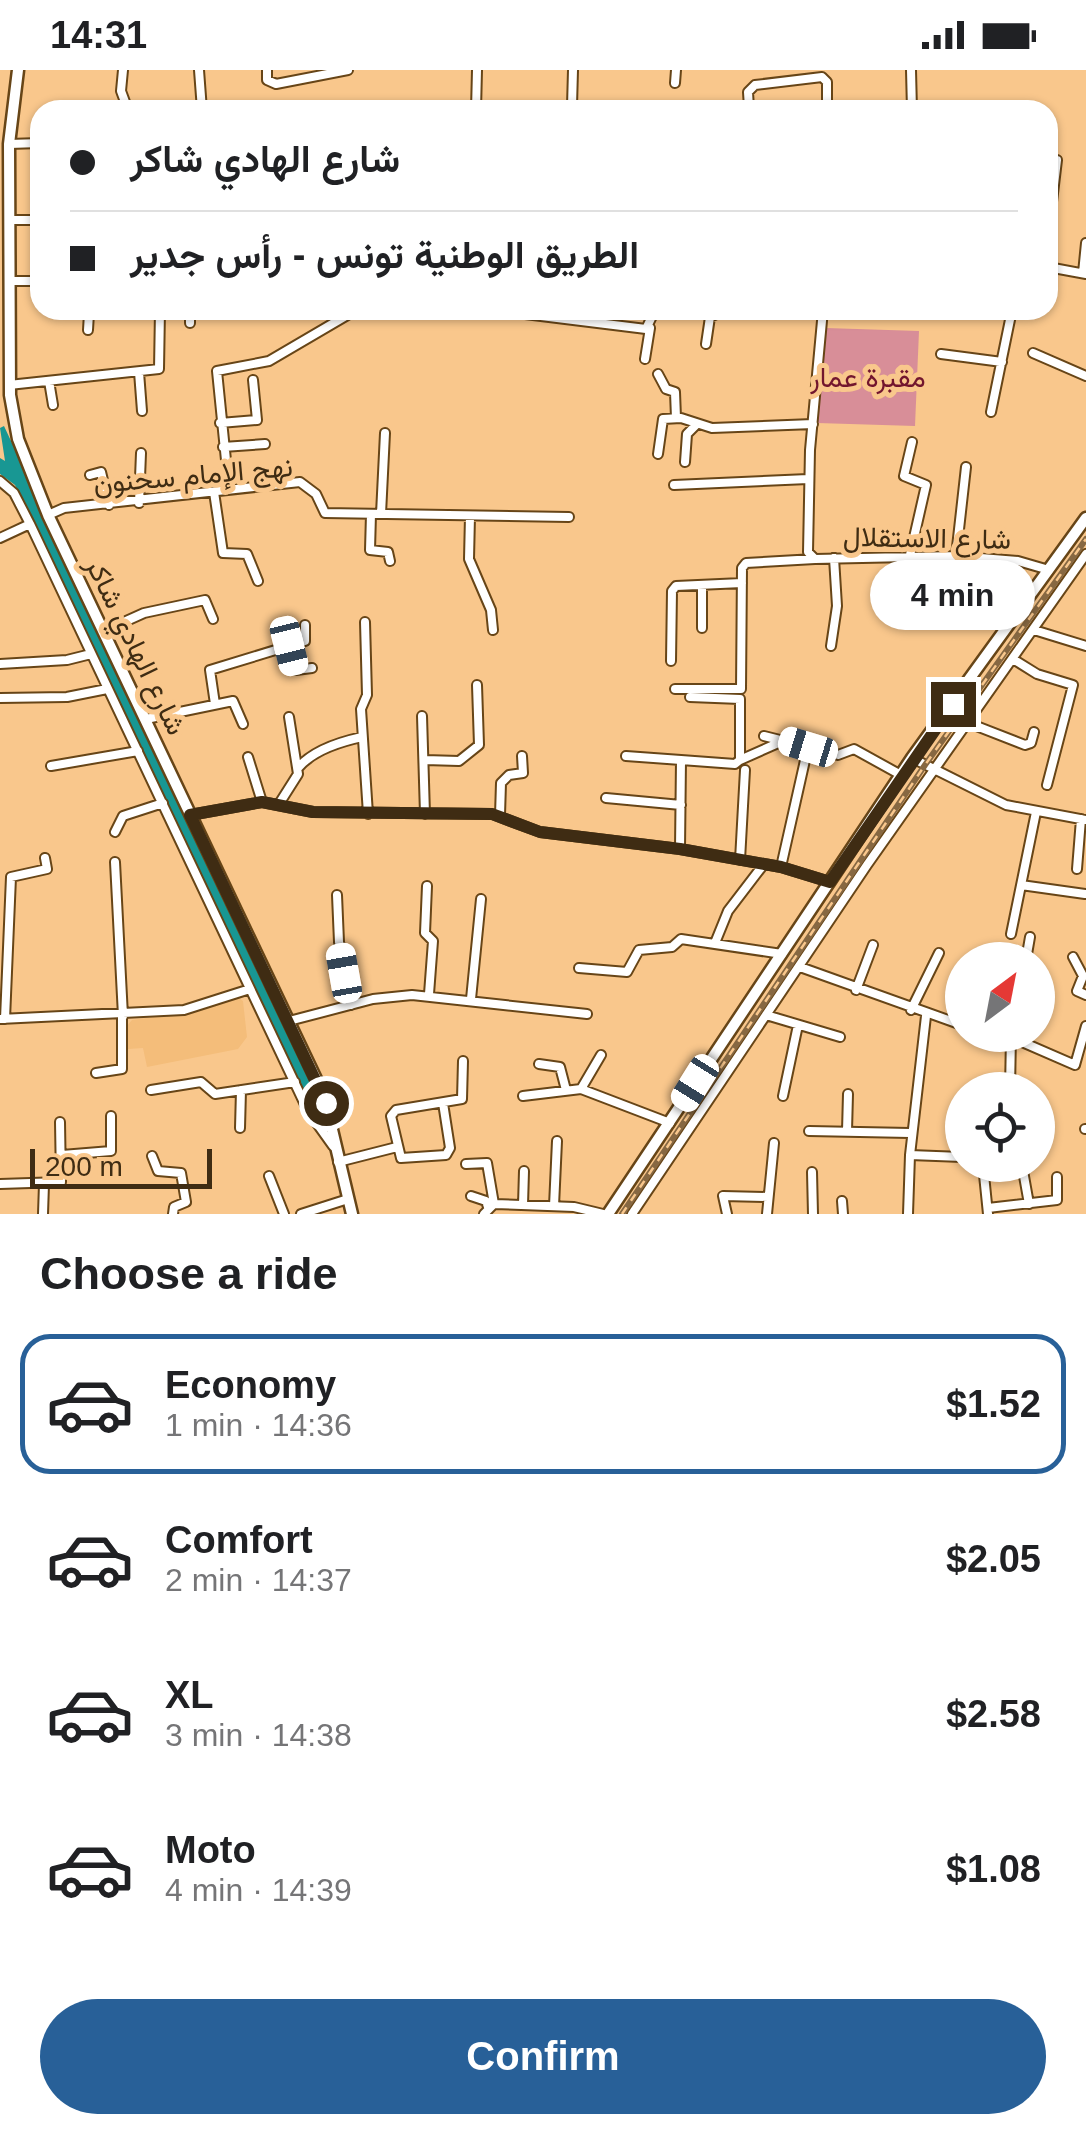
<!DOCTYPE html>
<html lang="en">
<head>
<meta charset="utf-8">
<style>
  body { margin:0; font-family:Arial,Vazirmatn,sans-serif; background:#f6f6f6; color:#202124; height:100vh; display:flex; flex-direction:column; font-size:38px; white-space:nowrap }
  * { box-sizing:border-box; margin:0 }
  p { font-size:32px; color:#757577 }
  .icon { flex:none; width:55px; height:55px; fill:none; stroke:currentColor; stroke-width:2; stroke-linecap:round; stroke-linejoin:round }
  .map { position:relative; height:1144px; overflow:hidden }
  .details { display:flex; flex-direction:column; background:#fff; flex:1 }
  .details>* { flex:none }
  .guide { position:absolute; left:30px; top:30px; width:1028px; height:220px; border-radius:30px; box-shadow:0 2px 8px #0004; display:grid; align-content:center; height:220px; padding:0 40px; background:#fff }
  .needle { width:65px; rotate:32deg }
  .tools { position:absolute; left:945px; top:872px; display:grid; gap:20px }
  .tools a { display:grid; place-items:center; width:110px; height:110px; border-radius:50%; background:#fff; box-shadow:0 2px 8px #0004; font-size:50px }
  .scale { position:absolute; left:30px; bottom:25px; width:182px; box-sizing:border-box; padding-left:10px; border:5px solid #3f2c13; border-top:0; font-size:28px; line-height:35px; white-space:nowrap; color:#3f2c13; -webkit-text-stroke:8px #f9c78c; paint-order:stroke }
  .end { position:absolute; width:45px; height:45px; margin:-22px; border:12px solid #3f2c13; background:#fff; box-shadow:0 0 0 5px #fff }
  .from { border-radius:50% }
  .bubble { position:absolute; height:70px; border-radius:35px; background:#fff; box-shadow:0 2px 8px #0004; font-size:32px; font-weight:700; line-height:70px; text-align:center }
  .car { position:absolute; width:30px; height:60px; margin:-30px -15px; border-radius:12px; box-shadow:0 0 8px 2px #0007; background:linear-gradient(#fff 24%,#345 0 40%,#fff 0 76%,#345 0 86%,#fff 0) }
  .guide b { display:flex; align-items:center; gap:35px; height:95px; font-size:38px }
  .guide b+b { border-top:2px solid #e0e0e0 }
  .guide i { width:25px; height:25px; background:#202124 }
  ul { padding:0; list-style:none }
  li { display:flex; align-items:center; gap:30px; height:140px; margin:0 20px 15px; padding:0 20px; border:5px solid transparent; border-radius:30px }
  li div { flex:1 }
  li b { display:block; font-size:38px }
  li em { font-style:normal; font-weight:700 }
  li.selected { border-color:#286098 }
  li>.icon { width:90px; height:90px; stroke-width:1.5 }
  h2 { padding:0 40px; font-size:45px; line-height:120px }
  .button { display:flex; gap:20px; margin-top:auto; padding:20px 40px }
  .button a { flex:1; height:115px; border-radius:60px; background:#286098; color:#fff; font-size:40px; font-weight:700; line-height:115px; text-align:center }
  .status { display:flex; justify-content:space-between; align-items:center; height:70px; padding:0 50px; background:#fff; direction:ltr }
  .status svg { height:28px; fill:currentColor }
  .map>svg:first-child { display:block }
</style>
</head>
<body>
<div class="status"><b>14:31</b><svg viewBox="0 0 49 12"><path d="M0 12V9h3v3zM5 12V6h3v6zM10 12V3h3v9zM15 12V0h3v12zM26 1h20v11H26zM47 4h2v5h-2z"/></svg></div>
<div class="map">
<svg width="1086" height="1144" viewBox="0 0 1086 1144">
  <rect width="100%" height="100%" fill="#f9c78c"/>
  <!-- built -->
  <path fill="#f4bd7a" d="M 949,489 L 1027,497 L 1028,511 L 1003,541 L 947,500 Z
    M 237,927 L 243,931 L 247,967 L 238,979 L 147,997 L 143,978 L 128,979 L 126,957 L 132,950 L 198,941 Z"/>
  <!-- green -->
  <path fill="#d88e98" d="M 826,258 L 919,261 L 915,356 L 817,353 Z"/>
  <!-- water -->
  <path fill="#189793" d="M 4,356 L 313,1016 L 320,1033 L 310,1038 L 15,415 L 0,404 L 0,388 L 5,391 L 0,358 Z"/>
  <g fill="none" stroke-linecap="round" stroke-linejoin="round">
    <!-- minor casing -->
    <g stroke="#674517" stroke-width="12">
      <path id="minor" d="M 123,0 L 121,21 L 128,40
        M 199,0 L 202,40
        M 267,0 L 267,10 L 276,14 L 348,0
        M 911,0 L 912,40
        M 675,13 L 676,0
        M 572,36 L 573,0
        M 749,38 L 748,22 L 755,15 L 822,7 L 827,12 L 827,40
        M 476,40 L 477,0
        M 9,74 L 40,73
        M 11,150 L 40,150
        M 1048,165 L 1057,90
        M 1048,197 L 1086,204
        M 1083,203 L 1086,173
        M 12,211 L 40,211
        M 69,240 L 89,243 L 88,260
        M 492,240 L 646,259 L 655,240
        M 823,240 L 810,380 L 808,482 L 815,489 L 956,486 L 1018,491 L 1049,500
        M 190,253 L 190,240
        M 706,274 L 710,247 L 725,240
        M 1033,283 L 1086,306
        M 941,284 L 1002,292
        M 645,289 L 650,258
        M 139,302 L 142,341
        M 658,304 L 666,319 L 675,322 L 676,348
        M 49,311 L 53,335
        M 9,315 L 159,299 L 160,240
        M 991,342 L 1012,240
        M 220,353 L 257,350 L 253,310
        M 223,377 L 265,374
        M 658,384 L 663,349 L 681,348 L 712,358 L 813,354
        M 685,392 L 687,364 L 697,354
        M 90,405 L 101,402 L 109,435
        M 0,411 L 14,423 L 30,454 L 308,1041 L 333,1076
        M 674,415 L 808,409
        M 229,420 L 217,301 L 269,291 L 356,240
        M 214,422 L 223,483 L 247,484 L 258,511
        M 139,433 L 141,383
        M 371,444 L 370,480 L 388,482 L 390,491
        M 381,444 L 385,363
        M 48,445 L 64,438 L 300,412 L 316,424 L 325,443 L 569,447
        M 470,446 L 469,489 L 491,540 L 493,560
        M 0,468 L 30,454
        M 910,485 L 926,415 L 904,406 L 912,372
        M 956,486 L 966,397
        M 365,552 L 367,625 L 361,639 L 368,744
        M 702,558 L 702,515
        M 1034,560 L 1086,576
        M 104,561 L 144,543 L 205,530 L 213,549
        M 289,576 L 296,600 L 312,598
        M 831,576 L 837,536 L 834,488
        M 1013,589 L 1037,604 L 1073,615 L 1047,715
        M 671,591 L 672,521 L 676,516 L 742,513
        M 0,594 L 67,590 L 91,584
        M 675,619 L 741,619 L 742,498 L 746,493 L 815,489
        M 0,628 L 67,627 L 107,619
        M 215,634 L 210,600 L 305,571 L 305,555
        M 422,646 L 425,744
        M 146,649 L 233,631 L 243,654
        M 966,652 L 1025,675 L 1031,673 L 1034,662
        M 764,666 L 808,677 L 781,797
        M 808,677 L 838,685 L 854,679 L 901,705
        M 626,686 L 681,690 L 680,779
        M 248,687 L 262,732
        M 912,688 L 1006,735 L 1086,750
        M 425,690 L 459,691 L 479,675 L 477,615
        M 681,690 L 735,694 L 740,690 L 740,629 L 690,627
        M 740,690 L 785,670
        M 51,696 L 138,681
        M 298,698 C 313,680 339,672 362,667
        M 606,728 L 681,735
        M 279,734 L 298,704 L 289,647
        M 190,745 L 262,732 L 313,742 L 492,744 L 540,762 L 680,779 L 781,797 L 830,812
        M 500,745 L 501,713 L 509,705 L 523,703 L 522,686
        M 115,762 L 123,746 L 163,733
        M 740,790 L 745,700
        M 115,792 L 123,946
        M 1077,799 L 1081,749
        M 1021,815 L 1085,824
        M 427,816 L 425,863 L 433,871 L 429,924
        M 337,825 L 339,872 L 351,935
        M 1011,864 L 1036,742
        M 715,873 L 728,841 L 764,794
        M 1073,887 L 1083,906 L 1077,921 L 1086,925
        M 1026,890 L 1030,867
        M 800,897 L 962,955
        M 579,898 L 627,902 L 639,880 L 672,877 L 681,869 L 782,884
        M 856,920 L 873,875
        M 471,929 L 481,829
        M 911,940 L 939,883
        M 766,945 L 840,967
        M 926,946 L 910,1085 L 962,1087
        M 0,949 L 184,940 L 250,919
        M 5,949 L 11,807 L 47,799 L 45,788
        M 289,951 L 373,929 L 412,925 L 587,944
        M 1006,965 L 1075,995 L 1086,956
        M 539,994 L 560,997 L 566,1020
        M 96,1003 L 122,999 L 122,947
        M 581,1019 L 601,985
        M 151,1020 L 201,1012 L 215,1024 L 295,1012
        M 1010,1020 L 1011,965
        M 523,1026 L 581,1019 L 670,1053
        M 783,1026 L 798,955
        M 443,1033 L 450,1078 L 446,1085 L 401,1088 L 391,1046 L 396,1040 L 462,1029 L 463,991
        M 240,1058 L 241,1020
        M 1085,1059 L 1086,1059
        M 809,1061 L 910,1063
        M 847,1061 L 848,1024
        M 62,1085 L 111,1081 L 111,1046
        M 152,1086 L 158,1101 L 181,1103 L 186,1132 L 174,1137 L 173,1144
        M 338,1092 L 397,1077
        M 466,1094 L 487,1093 L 494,1134
        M 983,1095 L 988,1144
        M 1022,1095 L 1029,1134
        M 812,1102 L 813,1144
        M 269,1106 L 284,1144
        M 0,1114 L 61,1112 L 60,1052
        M 471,1126 L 486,1131 L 488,1137
        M 842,1131 L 843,1144
        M 523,1135 L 524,1101
        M 554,1136 L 557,1071
        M 988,1138 L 1057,1130 L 1057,1107
        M 43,1144 L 44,1114
        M 301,1144 L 348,1129
        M 484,1144 L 494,1134 L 574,1137 L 603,1144
        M 632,1144 L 867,795 L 1086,484
        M 727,1144 L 723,1126 L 768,1127
        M 767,1144 L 774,1073
        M 908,1144 L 910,1085"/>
    </g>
    <!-- major casing -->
    <g stroke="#674517" stroke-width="15">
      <path id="major" d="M 18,0 L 9,74 L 10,325 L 18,369 L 48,445 L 324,1026 L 352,1144
        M 608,1144 L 912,688 L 1086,448"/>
    </g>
    <!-- minor -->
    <use href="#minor" stroke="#fff" stroke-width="8"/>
    <!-- major -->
    <use href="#major" stroke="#fff" stroke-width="10"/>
    <!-- rail casing -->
    <g stroke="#876842" stroke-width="6">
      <path id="rail" d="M 622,1144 L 925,695 L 1086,469"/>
    </g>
    <!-- rail -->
    <use href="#rail" stroke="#f9c78c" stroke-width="2.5" stroke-dasharray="8" stroke-linecap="butt"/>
  </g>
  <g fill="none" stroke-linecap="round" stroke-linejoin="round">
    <!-- route -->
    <path stroke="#3f2c13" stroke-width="12" d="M 326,1033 L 190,745 L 262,732 L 313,742 L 492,744 L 540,762 L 680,779 L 781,797 L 830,812 L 953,634"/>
  </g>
  <g text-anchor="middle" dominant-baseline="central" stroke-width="10" stroke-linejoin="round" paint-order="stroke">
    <!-- park labels -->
    <g font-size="28" fill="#72162e" stroke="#f9c78c">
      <text x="868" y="307">مقبرة عمار</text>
    </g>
    <!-- street labels -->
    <g font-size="28" fill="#3f2c13" stroke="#f9c78c">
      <text transform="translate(193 405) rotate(-5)">نهج الإمام سحنون</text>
      <text transform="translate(927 468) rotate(1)">شارع الاستقلال</text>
      <text transform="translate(136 576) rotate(64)">شارع الهادي شاكر</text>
    </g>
  </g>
</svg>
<div class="tools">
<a><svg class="needle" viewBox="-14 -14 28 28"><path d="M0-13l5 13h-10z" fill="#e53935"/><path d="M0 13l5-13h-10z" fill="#757577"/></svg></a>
<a><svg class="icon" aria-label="locate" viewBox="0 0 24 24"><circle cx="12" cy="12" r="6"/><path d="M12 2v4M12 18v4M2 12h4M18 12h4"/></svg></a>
</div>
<div class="scale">200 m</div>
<i class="end from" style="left:326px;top:1033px"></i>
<i class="end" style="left:953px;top:634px"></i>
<div class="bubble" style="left:870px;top:490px;width:165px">4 min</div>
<i class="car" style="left:289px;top:576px;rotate:166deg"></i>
<i class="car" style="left:808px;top:677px;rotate:287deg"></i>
<i class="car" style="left:344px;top:903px;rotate:350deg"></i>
<i class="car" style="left:695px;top:1013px;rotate:212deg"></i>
<div class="guide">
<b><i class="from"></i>شارع الهادي شاكر</b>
<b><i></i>الطريق الوطنية تونس - رأس جدير</b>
</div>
</div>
<section class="details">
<h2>Choose a ride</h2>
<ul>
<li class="selected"><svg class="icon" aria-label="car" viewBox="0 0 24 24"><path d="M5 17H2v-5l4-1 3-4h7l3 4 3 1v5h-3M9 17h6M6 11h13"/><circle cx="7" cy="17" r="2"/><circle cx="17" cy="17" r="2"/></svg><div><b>Economy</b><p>1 min · 14:36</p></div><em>$1.52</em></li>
<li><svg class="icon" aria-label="car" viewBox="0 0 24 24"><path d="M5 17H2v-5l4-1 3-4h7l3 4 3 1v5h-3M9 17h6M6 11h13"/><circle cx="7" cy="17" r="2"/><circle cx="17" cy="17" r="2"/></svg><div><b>Comfort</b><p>2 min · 14:37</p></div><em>$2.05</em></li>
<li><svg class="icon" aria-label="car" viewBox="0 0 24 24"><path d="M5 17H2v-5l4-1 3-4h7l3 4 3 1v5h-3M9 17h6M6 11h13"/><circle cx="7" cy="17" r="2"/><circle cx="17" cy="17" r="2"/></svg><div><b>XL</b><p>3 min · 14:38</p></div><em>$2.58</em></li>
<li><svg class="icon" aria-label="car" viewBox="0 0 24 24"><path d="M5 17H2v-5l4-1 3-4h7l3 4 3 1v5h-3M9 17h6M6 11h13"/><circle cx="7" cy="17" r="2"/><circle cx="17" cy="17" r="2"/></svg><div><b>Moto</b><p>4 min · 14:39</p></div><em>$1.08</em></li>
</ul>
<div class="button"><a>Confirm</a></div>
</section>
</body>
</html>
